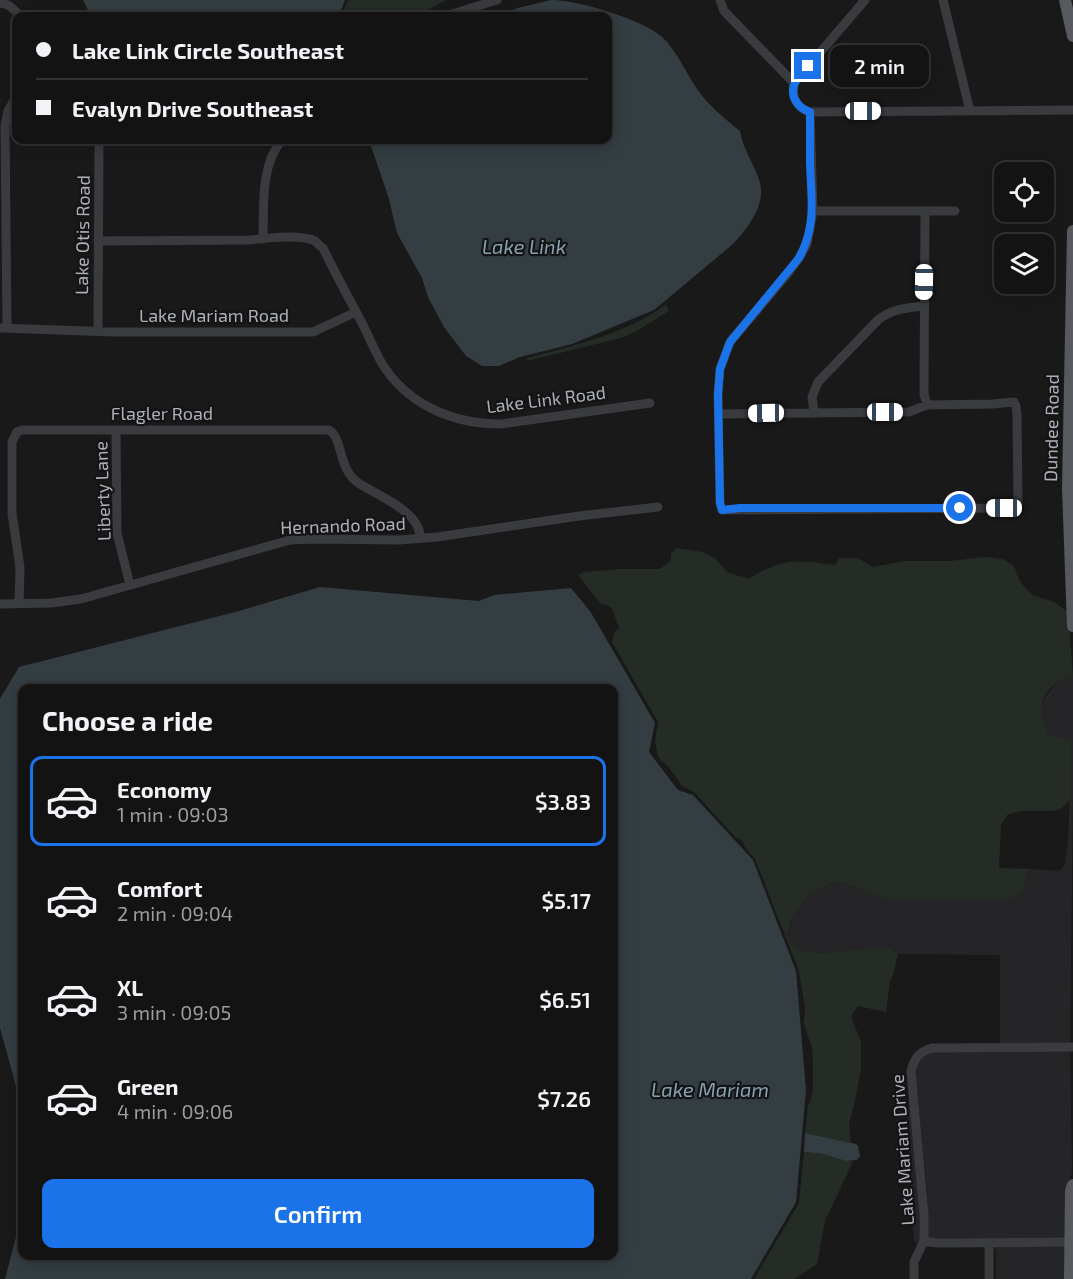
<!DOCTYPE html>
<html lang="en">
<head>
<meta charset="utf-8">
<style>
  body { margin:0; font-family:"Exo 2",sans-serif; background:#1c1c1d; color:#f1f3f6; height:100vh; display:flex; flex-direction:column; font-size:22px; white-space:nowrap }
  * { box-sizing:border-box; margin:0 }
  p { font-size:20px; color:#9d9ea0 }
  .icon { flex:none; width:33px; height:33px; fill:none; stroke:currentColor; stroke-width:2; stroke-linecap:round; stroke-linejoin:round }
  .map { position:relative; flex:1; overflow:hidden }
  .side { position:absolute; left:18px; top:684px; width:600px; height:576px; display:flex; flex-direction:column; background:#131314; border-radius:12px; box-shadow:0 3px 15px #0003,0 0 0 2px #323234 }
  .side>* { flex:none }
  .guide { position:absolute; left:12px; top:12px; width:600px; height:132px; border-radius:12px; box-shadow:0 3px 15px #0003,0 0 0 2px #323234; display:grid; align-content:center; height:132px; padding:0 24px; background:#131314 }
  .controls { position:absolute; left:994px; top:162px; display:grid; gap:12px }
  .controls a { display:grid; place-items:center; width:60px; height:60px; border-radius:12px; background:#131314; box-shadow:0 3px 15px #0003,0 0 0 2px #323234; font-size:30px }
  .end { position:absolute; width:27px; height:27px; margin:-14px; border:8px solid #1a73e8; background:#fff; box-shadow:0 0 0 3px #fff }
  .from { border-radius:50% }
  .bubble { position:absolute; height:42px; border-radius:12px; background:#131314; box-shadow:0 3px 15px #0003,0 0 0 2px #323234; font-size:20px; font-weight:600; line-height:42px; text-align:center }
  .car { position:absolute; width:18px; height:36px; margin:-18px -9px; border-radius:8px; box-shadow:0 0 4px 2px #0007; background:linear-gradient(#fff 24%,#345 0 40%,#fff 0 76%,#345 0 86%,#fff 0) }
  .guide b { display:flex; align-items:center; gap:21px; height:57px; font-size:22px }
  .guide b+b { border-top:2px solid #323234 }
  .guide i { width:15px; height:15px; background:#f1f3f6 }
  ul { padding:0; list-style:none }
  li { display:flex; align-items:center; gap:18px; height:90px; margin:0 12px 9px; padding:0 12px; border:3px solid transparent; border-radius:12px }
  li div { flex:1 }
  li b { display:block; font-size:22px }
  li em { font-style:normal; font-weight:600 }
  li.active { border-color:#1a73e8 }
  li>.icon { width:54px; height:54px; stroke-width:1.5 }
  h2 { padding:0 24px; font-size:27px; line-height:72px }
  .action { display:flex; gap:12px; margin-top:auto; padding:12px 24px }
  .action a { flex:1; height:69px; border-radius:12px; background:#1a73e8; color:#fff; font-size:24px; font-weight:600; line-height:69px; text-align:center }
  .map>svg:first-child { display:block }
</style>
</head>
<body>
<div class="map">
<svg width="1073" height="1279" viewBox="0 0 1073 1279">
  <rect width="100%" height="100%" fill="#19191a"/>
  <!-- built -->
  <path fill="#252527" d="M 1070,675 L 1073,675 L 1073,798 L 1070,1043 L 1000,1044 L 1000,955 L 898,954 L 891,949 L 864,949 L 821,953 L 802,951 L 789,941 L 787,933 L 790,922 L 809,893 L 837,881 L 890,900 L 944,900 L 1023,888 L 1026,874 L 1032,869 L 1059,871 L 1065,864 L 1068,839 L 1072,741 L 1048,734 L 1042,711 L 1042,702 L 1057,681 Z
    M 1070,1050 L 1072,1172 L 1067,1191 L 1067,1239 L 928,1238 L 927,1190 L 915,1071 L 918,1061 L 923,1054 L 933,1051 Z
    M 909,1084 L 919,1191 L 920,1240 L 918,1245 L 914,1241 L 908,1133 Z
    M 993,1246 L 1067,1246 L 1066,1279 L 996,1279 L 996,1249 L 993,1249 Z"/>
  <!-- green -->
  <path fill="#252c25" d="M 348,0 L 447,0 L 415,16 L 342,16 Z
    M 666,304 L 669,311 L 635,332 L 621,338 L 527,361 L 527,358 C 570,347 631,332 666,304 Z
    M 676,548 L 703,552 L 716,559 L 727,572 L 748,579 C 785,557 794,560 835,565 L 839,558 L 857,558 L 873,567 L 905,561 L 950,561 L 985,557 L 1002,559 L 1013,565 L 1021,583 L 1032,595 L 1054,602 L 1068,612 L 1073,675 C 1060,678 1044,690 1042,704 C 1041,714 1046,725 1048,734 L 1072,741 L 1070,800 L 1062,808 L 1054,811 L 1020,811 L 1007,815 L 1001,825 L 999,868 L 1032,869 L 1026,874 L 1024,888 L 1015,897 L 996,901 L 890,900 L 837,881 L 809,893 L 790,922 L 787,933 L 789,941 L 802,951 L 821,953 L 864,949 L 891,949 L 898,954 L 893,975 L 890,981 L 886,1012 L 858,1006 L 851,1016 L 861,1042 L 861,1069 L 855,1101 L 849,1124 L 851,1143 L 805,1133 L 808,1105 L 811,1100 L 813,1088 L 813,1065 L 812,1047 L 804,1025 L 805,1008 L 799,971 L 755,859 L 747,850 L 741,839 L 736,838 L 695,793 L 682,786 L 670,769 L 658,757 L 655,741 L 658,722 L 612,642 L 614,633 L 619,627 L 611,607 L 600,603 L 578,575 L 584,572 L 620,569 L 660,569 L 671,561 L 671,554 Z
    M 804,1152 L 823,1154 L 846,1161 L 853,1161 L 825,1221 L 817,1264 L 794,1279 L 754,1279 L 799,1203 Z"/>
  <!-- water -->
  <path fill="#333d42" d="M 83,0 L 345,0 L 339,16 L 91,16 Z
    M 551,0 C 578,0 651,21 667,42 C 679,56 687,74 697,89 C 709,106 724,118 740,131 C 743,150 755,165 760,183 C 766,205 747,229 733,244 L 654,310 L 572,344 L 520,357 L 499,366 L 482,366 L 466,356 L 444,327 L 428,297 L 422,278 L 397,233 L 389,199 L 369,140 L 608,140 L 608,16 L 498,16 L 518,8 Z
    M 320,587 L 479,601 L 494,595 L 571,588 L 590,611 L 655,723 L 649,752 L 678,790 L 693,795 L 753,860 L 796,971 L 806,1090 L 796,1202 L 751,1279 L 5,1279 L 22,1214 L 22,1256 L 614,1256 L 614,688 L 22,688 L 22,1108 L 0,1028 L 0,699 L 19,667 L 239,611 Z
    M 805,1133 L 856,1144 L 858,1146 L 860,1156 L 857,1160 L 846,1161 L 823,1154 L 804,1152 Z"/>
  <g fill="none" stroke-linecap="round" stroke-linejoin="round">
    <!-- minor -->
    <path stroke="#3a3b3f" stroke-width="9" d="M 720,0 L 724,11 L 794,83 C 792,97 795,107 810,112 L 1073,110
      M 943,0 L 970,111
      M 0,3 C 8,3 15,10 19,16
      M 446,16 L 497,0
      M 794,83 L 865,0
      M 813,211 L 955,211
      M 925,211 L 924,394 L 927,405
      M 263,239 C 264,207 260,165 282,140
      M 98,241 L 250,240 C 265,238 302,234 315,241 C 316,242 322,248 323,248 C 335,273 348,297 361,321 C 368,335 374,349 381,362 C 407,405 453,424 501,424 L 650,403
      M 0,328 L 114,332 L 313,332 L 356,312
      M 7,328 L 5,126 L 8,111 L 16,97
      M 98,330 L 99,140
      M 814,412 L 812,397 L 818,382 L 878,320 C 891,309 907,308 923,306
      M 719,414 L 909,412 L 927,405 L 993,404 L 1014,402 L 1016,406 L 1017,415 L 1018,503 L 1013,507 L 1004,508 L 722,510 L 720,503 L 718,394 L 720,369 L 730,342 L 789,272 L 799,258 L 807,244 L 813,211 L 810,112
      M 116,430 L 117,533 L 130,585
      M 19,603 L 20,568 L 12,513 L 12,442 L 17,432 L 22,430 L 329,430 C 343,438 338,468 357,482 C 377,496 421,511 420,538
      M 0,604 L 51,603 L 81,599 L 290,540 L 315,539 L 399,540 L 437,537 L 579,516 L 658,507
      M 924,1241 L 937,1243 L 1071,1242
      M 989,1243 L 989,1279
      M 914,1279 L 914,1262 L 924,1241 L 924,1214 L 911,1071 C 915,1057 919,1052 932,1048 L 1073,1047"/>
    <!-- major -->
    <path stroke="#56595e" stroke-width="12" d="M 1065,0 L 1073,36
      M 1073,231 L 1068,488 L 1073,626
      M 1070,1279 L 1071,1191 L 1073,1185"/>
  </g>
  <g fill="none" stroke-linecap="round" stroke-linejoin="round">
    <!-- route -->
    <path stroke="#1a73e8" stroke-width="8" d="M 808,66 C 804,71 799,76 796,81 C 788,94 797,108 810,112 C 810,129 810,146 810,163 C 811,199 817,225 799,258 L 730,342 L 720,369 L 718,394 L 720,503 L 722,510 L 740,508 L 960,508"/>
  </g>
  <g text-anchor="middle" dominant-baseline="central" stroke-width="4.5" stroke-linejoin="round" paint-order="stroke">
    <!-- street labels -->
    <g font-size="18" fill="#acb1b9" stroke="#141415">
      <text transform="translate(82 235) rotate(-89)">Lake Otis Road</text>
      <text x="214" y="315">Lake Mariam Road</text>
      <text transform="translate(546 399) rotate(-7)">Lake Link Road</text>
      <text x="162" y="413">Flagler Road</text>
      <text transform="translate(1051 428) rotate(-89)">Dundee Road</text>
      <text transform="translate(102 491) rotate(-92)">Liberty Lane</text>
      <text transform="translate(343 525) rotate(-2)">Hernando Road</text>
      <text transform="translate(902 1150) rotate(-94)">Lake Mariam Drive</text>
    </g>
    <!-- water labels -->
    <g font-size="20" font-style="italic" fill="#86a1b1" stroke="#141415">
      <text x="524" y="246">Lake Link</text>
      <text x="710" y="1089">Lake Mariam</text>
    </g>
  </g>
</svg>
<div class="controls">
<a><svg class="icon" aria-label="locate" viewBox="0 0 24 24"><circle cx="12" cy="12" r="6"/><path d="M12 2v4M12 18v4M2 12h4M18 12h4"/></svg></a>
<a><svg class="icon" aria-label="layers" viewBox="0 0 24 24"><path d="M12 4l9 5-9 5-9-5zM3 14l9 5 9-5"/></svg></a>
</div>
<i class="end from" style="left:960px;top:508px"></i>
<i class="end" style="left:808px;top:66px"></i>
<div class="bubble" style="left:830px;top:45px;width:99px">2 min</div>
<i class="car" style="left:863px;top:111px;rotate:90deg"></i>
<i class="car" style="left:924px;top:282px;rotate:181deg"></i>
<i class="car" style="left:885px;top:412px;rotate:90deg"></i>
<i class="car" style="left:766px;top:413px;rotate:269deg"></i>
<i class="car" style="left:1004px;top:508px;rotate:270deg"></i>
<div class="guide">
<b><i class="from"></i>Lake Link Circle Southeast</b>
<b><i></i>Evalyn Drive Southeast</b>
</div>
<section class="side">
<h2>Choose a ride</h2>
<ul>
<li class="active"><svg class="icon" aria-label="car" viewBox="0 0 24 24"><path d="M5 17H2v-5l4-1 3-4h7l3 4 3 1v5h-3M9 17h6M6 11h13"/><circle cx="7" cy="17" r="2"/><circle cx="17" cy="17" r="2"/></svg><div><b>Economy</b><p>1 min · 09:03</p></div><em>$3.83</em></li>
<li><svg class="icon" aria-label="car" viewBox="0 0 24 24"><path d="M5 17H2v-5l4-1 3-4h7l3 4 3 1v5h-3M9 17h6M6 11h13"/><circle cx="7" cy="17" r="2"/><circle cx="17" cy="17" r="2"/></svg><div><b>Comfort</b><p>2 min · 09:04</p></div><em>$5.17</em></li>
<li><svg class="icon" aria-label="car" viewBox="0 0 24 24"><path d="M5 17H2v-5l4-1 3-4h7l3 4 3 1v5h-3M9 17h6M6 11h13"/><circle cx="7" cy="17" r="2"/><circle cx="17" cy="17" r="2"/></svg><div><b>XL</b><p>3 min · 09:05</p></div><em>$6.51</em></li>
<li><svg class="icon" aria-label="car" viewBox="0 0 24 24"><path d="M5 17H2v-5l4-1 3-4h7l3 4 3 1v5h-3M9 17h6M6 11h13"/><circle cx="7" cy="17" r="2"/><circle cx="17" cy="17" r="2"/></svg><div><b>Green</b><p>4 min · 09:06</p></div><em>$7.26</em></li>
</ul>
<div class="action"><a>Confirm</a></div>
</section>
</div>
</body>
</html>
